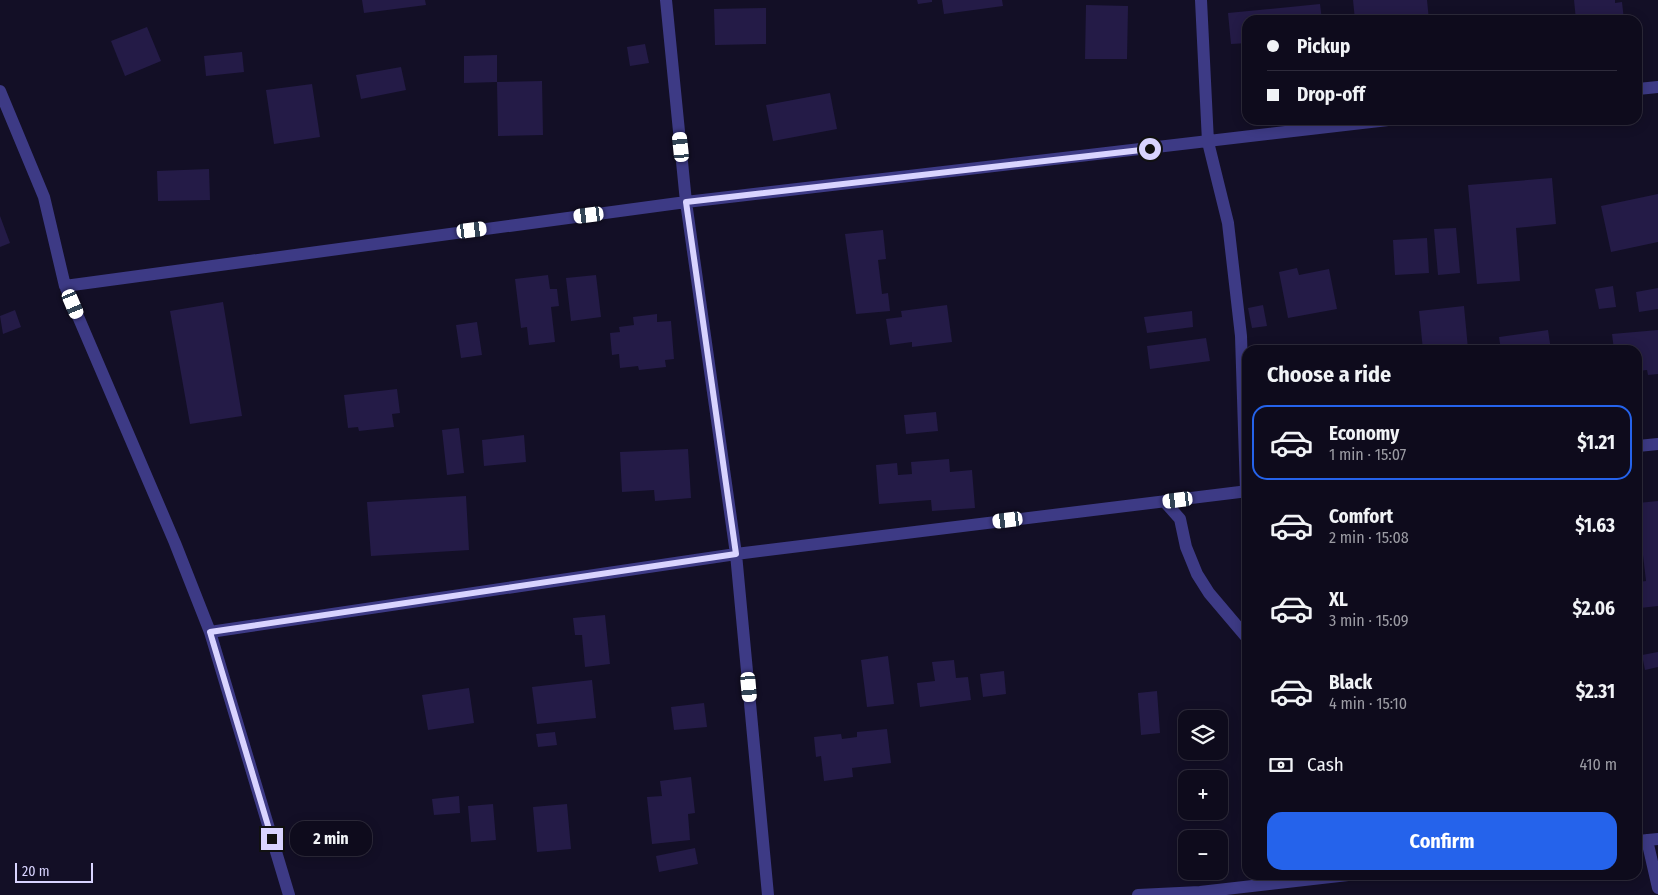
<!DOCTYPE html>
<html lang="en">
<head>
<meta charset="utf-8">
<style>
  body { margin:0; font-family:"Fira Sans Condensed",sans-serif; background:#1c1929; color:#f1f3f6; height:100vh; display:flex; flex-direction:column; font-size:19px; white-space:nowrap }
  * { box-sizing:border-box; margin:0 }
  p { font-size:16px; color:#9b9ba3 }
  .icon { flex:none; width:28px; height:28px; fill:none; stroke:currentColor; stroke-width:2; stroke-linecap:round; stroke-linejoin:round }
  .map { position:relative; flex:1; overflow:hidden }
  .drawer { position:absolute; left:1242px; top:345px; width:400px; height:535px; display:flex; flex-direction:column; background:#0e0b1c; border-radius:15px; box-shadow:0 2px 12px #0003,0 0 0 1px #2e2b3b }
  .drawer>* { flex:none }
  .guide { position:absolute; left:1242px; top:15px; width:400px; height:110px; border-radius:15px; box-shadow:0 2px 12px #0003,0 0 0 1px #2e2b3b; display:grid; align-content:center; height:110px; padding:0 25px; background:#0e0b1c }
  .buttons { position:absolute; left:1178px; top:710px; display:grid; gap:10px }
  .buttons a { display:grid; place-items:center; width:50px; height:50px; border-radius:10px; background:#0e0b1c; box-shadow:0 2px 12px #0003,0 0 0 1px #2e2b3b; font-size:25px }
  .scale { position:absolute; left:15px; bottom:12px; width:78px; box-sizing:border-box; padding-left:5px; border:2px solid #d9d4ff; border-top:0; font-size:14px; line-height:18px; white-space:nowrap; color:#d9d4ff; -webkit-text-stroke:4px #130f26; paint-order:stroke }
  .end { position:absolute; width:22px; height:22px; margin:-11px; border:6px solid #d9d4ff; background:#111; box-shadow:0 0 0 2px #111 }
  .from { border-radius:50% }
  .bubble { position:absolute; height:35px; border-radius:15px; background:#0e0b1c; box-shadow:0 2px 12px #0003,0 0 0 1px #2e2b3b; font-size:16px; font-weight:700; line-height:35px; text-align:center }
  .car { position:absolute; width:15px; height:30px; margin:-15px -8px; border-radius:6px; box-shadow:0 0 4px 1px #0007; background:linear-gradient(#fff 24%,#345 0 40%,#fff 0 76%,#345 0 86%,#fff 0) }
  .guide b { display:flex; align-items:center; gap:18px; height:48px; font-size:19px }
  .guide b+b { border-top:1px solid #2e2b3b }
  .guide i { width:12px; height:12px; background:#f1f3f6 }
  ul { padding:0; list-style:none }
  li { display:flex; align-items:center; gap:15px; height:75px; margin:0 10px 8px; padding:0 15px; border:2px solid transparent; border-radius:15px }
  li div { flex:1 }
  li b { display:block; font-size:19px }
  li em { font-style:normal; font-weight:700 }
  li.on { border-color:#2563eb }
  li>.icon { width:45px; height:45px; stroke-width:1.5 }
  h2 { padding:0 25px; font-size:22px; line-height:60px }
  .pay { display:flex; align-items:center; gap:12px; height:55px; padding:0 25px; font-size:19px }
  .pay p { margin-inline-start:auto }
  .action { display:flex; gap:10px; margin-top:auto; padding:10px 25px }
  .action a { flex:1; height:58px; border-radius:15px; background:#2563eb; color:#fff; font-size:20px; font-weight:700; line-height:58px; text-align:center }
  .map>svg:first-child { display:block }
</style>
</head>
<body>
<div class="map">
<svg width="1658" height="895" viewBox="0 0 1658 895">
  <rect width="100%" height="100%" fill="#130f26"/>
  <!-- building -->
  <path fill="#241b47" d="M 362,0 L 425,0 L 426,5 L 364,13 Z
    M 917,0 L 932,0 L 932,2 L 918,4 Z
    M 942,0 L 1002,0 L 1003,6 L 944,14 Z
    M 1353,0 L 1427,0 L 1429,20 L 1355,20 Z
    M 1574,0 L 1615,0 L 1615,3 L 1622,2 L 1624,20 L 1576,20 Z
    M 1320,4 L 1322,20 L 1248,20 L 1248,43 L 1231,44 L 1228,13 Z
    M 1086,5 L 1128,6 L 1127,59 L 1085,59 Z
    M 766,8 L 766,44 L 715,45 L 714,9 Z
    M 1541,15 L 1542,20 L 1510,20 L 1509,19 Z
    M 147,27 L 161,61 L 125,76 L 111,41 Z
    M 645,44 L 649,63 L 630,66 L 627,47 Z
    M 242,52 L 244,72 L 206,76 L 204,56 Z
    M 497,55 L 497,82 L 464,83 L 464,56 Z
    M 401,67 L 406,90 L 361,99 L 356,75 Z
    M 542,81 L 543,135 L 498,136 L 497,82 Z
    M 312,84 L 320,137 L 274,144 L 266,90 Z
    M 830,93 L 837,129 L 773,141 L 766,105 Z
    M 209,169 L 210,200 L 158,201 L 157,171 Z
    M 1552,178 L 1556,224 L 1516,228 L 1520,281 L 1477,284 L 1468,185 Z
    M 1658,194 L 1658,242 L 1611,252 L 1601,206 Z
    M 0,216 L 10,243 L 0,247 Z
    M 1456,228 L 1460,273 L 1438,275 L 1434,229 Z
    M 883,230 L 886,259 L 878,260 L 882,294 L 888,293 L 890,311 L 856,314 L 845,234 Z
    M 1427,238 L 1429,273 L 1395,275 L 1393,240 Z
    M 1297,268 L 1299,275 L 1329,269 L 1337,309 L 1288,318 L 1279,272 Z
    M 548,275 L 550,289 L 557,289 L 559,306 L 551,307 L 555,342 L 529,345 L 527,327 L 521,328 L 515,279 Z
    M 596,275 L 601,317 L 571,321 L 566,278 Z
    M 1613,286 L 1616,307 L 1599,309 L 1595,289 Z
    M 1658,288 L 1658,309 L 1639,312 L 1636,292 Z
    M 223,302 L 242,416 L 190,424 L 170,311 Z
    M 947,305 L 952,342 L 912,347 L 912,342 L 890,345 L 886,319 L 902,317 L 901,311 Z
    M 1263,305 L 1267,326 L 1252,328 L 1248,308 Z
    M 1464,306 L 1468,349 L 1423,350 L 1419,311 Z
    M 15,310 L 21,327 L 3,334 L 0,316 Z
    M 1192,311 L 1193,327 L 1147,333 L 1144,317 Z
    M 657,314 L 657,322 L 671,321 L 674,359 L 665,360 L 666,367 L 639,370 L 638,366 L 620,368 L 619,354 L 612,355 L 610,333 L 620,332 L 619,327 L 634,325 L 633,317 Z
    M 477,322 L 482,355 L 461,358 L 456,325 Z
    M 1548,330 L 1551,350 L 1501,350 L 1499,337 Z
    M 1658,330 L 1658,374 L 1648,375 L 1647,370 L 1638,371 L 1638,350 L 1614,350 L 1612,334 Z
    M 1206,338 L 1210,361 L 1150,369 L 1147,346 Z
    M 397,389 L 400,413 L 392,414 L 394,427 L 359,431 L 358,427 L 348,428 L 344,395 Z
    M 936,412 L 938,431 L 906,434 L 904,415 Z
    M 459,428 L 464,473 L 447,475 L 442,430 Z
    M 524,435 L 526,462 L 484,466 L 482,440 Z
    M 688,449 L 691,498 L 655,501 L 654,490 L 622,492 L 620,452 Z
    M 949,459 L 950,472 L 972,470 L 975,508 L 932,511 L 931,500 L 879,504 L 876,465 L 897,463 L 898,475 L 912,474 L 911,462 Z
    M 466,496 L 469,550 L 371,556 L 367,502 Z
    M 1658,501 L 1658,606 L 1640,608 L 1638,582 L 1646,581 L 1640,529 L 1638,529 L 1638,503 Z
    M 605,615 L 610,664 L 585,667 L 582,635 L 575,635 L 573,618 Z
    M 1658,652 L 1658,667 L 1645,670 L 1642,655 Z
    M 888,656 L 894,704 L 867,707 L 861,660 Z
    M 954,660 L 956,678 L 968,677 L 971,700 L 920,707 L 917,683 L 935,681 L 932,662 Z
    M 1004,671 L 1006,694 L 983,697 L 980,674 Z
    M 592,680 L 596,718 L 537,724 L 532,687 Z
    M 469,688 L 474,723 L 428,730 L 422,695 Z
    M 1157,691 L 1160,733 L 1141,735 L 1138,693 Z
    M 704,703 L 707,727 L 674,730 L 671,707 Z
    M 887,729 L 891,763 L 852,768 L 853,777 L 824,781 L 821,756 L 816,757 L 814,737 L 841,734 L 842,739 L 857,737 L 857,732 Z
    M 555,732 L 557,745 L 538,747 L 536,734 Z
    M 691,777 L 695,813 L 688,814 L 690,840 L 652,844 L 647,797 L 662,796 L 660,781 Z
    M 459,796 L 460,813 L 434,815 L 432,799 Z
    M 493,804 L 496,840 L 471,842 L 468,806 Z
    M 567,804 L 571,849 L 537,852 L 533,807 Z
    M 695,848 L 698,864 L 659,872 L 656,856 Z"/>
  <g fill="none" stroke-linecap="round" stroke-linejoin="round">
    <!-- minor -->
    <path stroke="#3d3a85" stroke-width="12" d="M 666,0 L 686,202 L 736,554 L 768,895
      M 1201,0 L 1208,142 L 1228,223 L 1241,336 L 1246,491
      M 1638,89 L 1658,87
      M 0,91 L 44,197 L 65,286 L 175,543 L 210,632 L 289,895
      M 65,286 L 686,202 L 1388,120
      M 1638,446 L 1658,444
      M 1164,501 L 1180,519 L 1186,547 L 1197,574 L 1209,593 L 1248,639
      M 210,632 L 736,554 L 1248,491
      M 1647,840 L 1658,888
      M 1638,841 L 1658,839
      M 1138,895 L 1200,892 L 1348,875"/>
  </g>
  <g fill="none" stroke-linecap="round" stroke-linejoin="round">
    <!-- route -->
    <path stroke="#d9d4ff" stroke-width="6" d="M 272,839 L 210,632 L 736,554 L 686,202 L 1150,149"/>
  </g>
</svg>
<div class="buttons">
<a><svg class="icon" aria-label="layers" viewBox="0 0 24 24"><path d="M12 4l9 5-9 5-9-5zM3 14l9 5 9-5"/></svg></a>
<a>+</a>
<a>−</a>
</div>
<div class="scale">20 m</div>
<i class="end from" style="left:1150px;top:149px"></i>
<i class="end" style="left:272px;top:839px"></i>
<div class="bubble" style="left:290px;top:821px;width:82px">2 min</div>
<i class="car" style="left:681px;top:147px;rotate:354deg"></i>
<i class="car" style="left:589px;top:215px;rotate:263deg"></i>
<i class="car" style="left:472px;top:230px;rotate:83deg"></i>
<i class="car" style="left:73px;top:304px;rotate:157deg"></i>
<i class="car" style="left:1178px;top:500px;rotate:263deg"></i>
<i class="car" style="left:1008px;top:520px;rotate:263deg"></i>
<i class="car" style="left:749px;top:687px;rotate:175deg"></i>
<div class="guide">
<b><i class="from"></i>Pickup</b>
<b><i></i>Drop-off</b>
</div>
<section class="drawer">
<h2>Choose a ride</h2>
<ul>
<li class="on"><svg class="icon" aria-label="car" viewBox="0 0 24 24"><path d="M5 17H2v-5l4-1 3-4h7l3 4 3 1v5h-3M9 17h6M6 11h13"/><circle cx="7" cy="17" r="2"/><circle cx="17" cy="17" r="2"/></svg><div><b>Economy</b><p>1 min · 15:07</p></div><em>$1.21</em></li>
<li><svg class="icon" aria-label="car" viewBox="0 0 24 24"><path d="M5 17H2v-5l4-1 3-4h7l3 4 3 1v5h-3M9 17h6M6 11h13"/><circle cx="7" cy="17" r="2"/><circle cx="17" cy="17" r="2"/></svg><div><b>Comfort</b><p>2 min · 15:08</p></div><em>$1.63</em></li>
<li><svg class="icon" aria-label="car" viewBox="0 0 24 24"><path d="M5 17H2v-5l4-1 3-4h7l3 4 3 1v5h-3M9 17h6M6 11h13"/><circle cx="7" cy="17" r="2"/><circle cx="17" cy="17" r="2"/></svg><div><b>XL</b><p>3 min · 15:09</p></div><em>$2.06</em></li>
<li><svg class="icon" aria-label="car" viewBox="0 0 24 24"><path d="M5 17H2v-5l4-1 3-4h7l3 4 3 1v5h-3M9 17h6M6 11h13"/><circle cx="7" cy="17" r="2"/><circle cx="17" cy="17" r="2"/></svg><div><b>Black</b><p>4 min · 15:10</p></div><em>$2.31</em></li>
</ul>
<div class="pay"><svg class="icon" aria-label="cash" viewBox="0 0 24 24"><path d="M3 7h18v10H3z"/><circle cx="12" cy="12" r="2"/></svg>Cash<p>410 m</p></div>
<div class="action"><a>Confirm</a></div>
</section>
</div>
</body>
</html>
